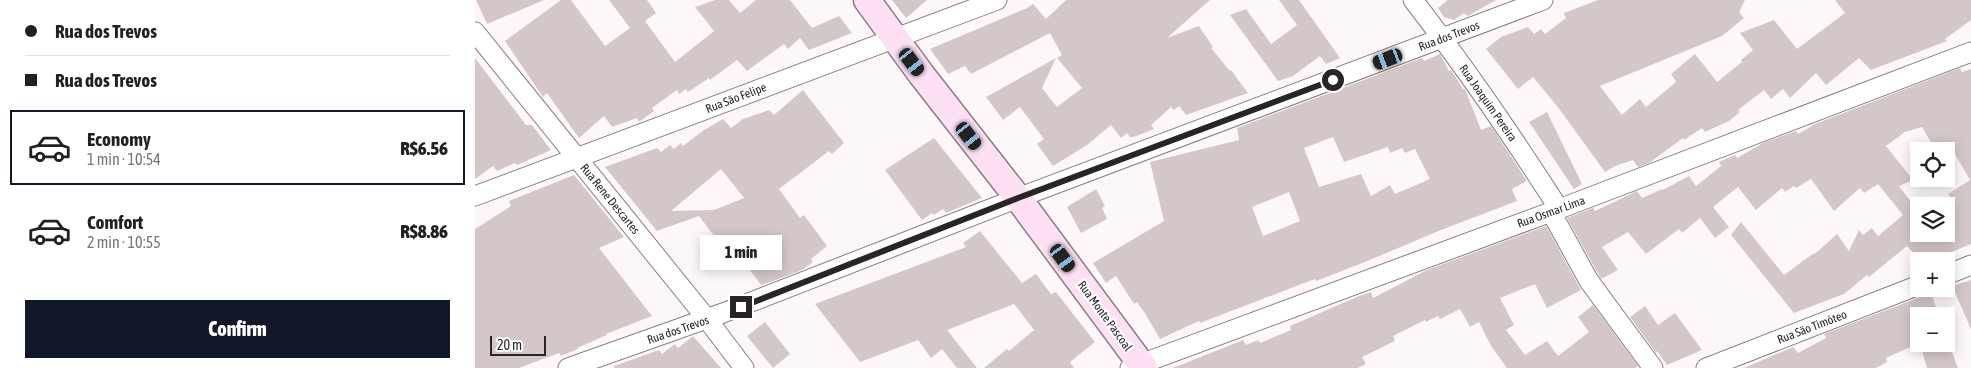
<!DOCTYPE html>
<html lang="en">
<head>
<meta charset="utf-8">
<style>
  body { margin:0; font-family:"Asap Condensed",sans-serif; background:#f2f2f2; color:#202124; height:100vh; display:flex; flex-direction:column; font-size:19px; white-space:nowrap }
  * { box-sizing:border-box; margin:0 }
  p { font-size:16px; color:#757577 }
  .icon { flex:none; width:28px; height:28px; fill:none; stroke:currentColor; stroke-width:2; stroke-linecap:round; stroke-linejoin:round }
  .map { position:relative; flex:1; overflow:hidden }
  .sheet { display:flex; flex-direction:column; background:#fff; width:475px }
  .sheet>* { flex:none }
  .banner { display:grid; align-content:center; height:110px; padding:0 25px; background:#fff }
  .controls { position:absolute; left:1435px; top:142px; display:grid; gap:10px }
  .controls a { display:grid; place-items:center; width:45px; height:45px; border-radius:0px; background:#fff; box-shadow:0 2px 12px #0003; font-size:25px }
  .scale { position:absolute; left:15px; bottom:12px; width:56px; box-sizing:border-box; padding-left:5px; border:2px solid #292426; border-top:0; font-size:14px; line-height:18px; white-space:nowrap; color:#292426; -webkit-text-stroke:4px #fff; paint-order:stroke }
  .end { position:absolute; width:22px; height:22px; margin:-11px; border:6px solid #292426; background:#fff; box-shadow:0 0 0 2px #fff }
  .from { border-radius:50% }
  .bubble { position:absolute; height:35px; border-radius:0px; background:#fff; box-shadow:0 2px 12px #0003; font-size:16px; font-weight:800; line-height:35px; text-align:center }
  .car { position:absolute; width:15px; height:30px; margin:-15px -8px; border-radius:6px; box-shadow:0 0 4px 1px #0007; background:linear-gradient(#222 24%,#8ab4d8 0 40%,#222 0 76%,#8ab4d8 0 86%,#222 0) }
  .banner b { display:flex; align-items:center; gap:18px; height:48px; font-size:19px }
  .banner b+b { border-top:1px solid #e0e0e0 }
  .banner i { width:12px; height:12px; background:#202124 }
  ul { padding:0; list-style:none }
  li { display:flex; align-items:center; gap:15px; height:75px; margin:0 10px 8px; padding:0 15px; border:2px solid transparent; border-radius:0px }
  li div { flex:1 }
  li b { display:block; font-size:19px }
  li em { font-style:normal; font-weight:800 }
  li.selected { border-color:#111827 }
  li>.icon { width:45px; height:45px; stroke-width:1.5 }
  .cta { display:flex; gap:10px; margin-top:auto; padding:10px 25px }
  .cta a { flex:1; height:58px; border-radius:0px; background:#111827; color:#fff; font-size:20px; font-weight:800; line-height:58px; text-align:center }
  main { display:flex; flex:1; min-height:0 }
  .map>svg:first-child { display:block }
</style>
</head>
<body>
<main>
<section class="sheet">
<div class="banner">
<b><i class="from"></i>Rua dos Trevos</b>
<b><i></i>Rua dos Trevos</b>
</div>
<ul>
<li class="selected"><svg class="icon" aria-label="car" viewBox="0 0 24 24"><path d="M5 17H2v-5l4-1 3-4h7l3 4 3 1v5h-3M9 17h6M6 11h13"/><circle cx="7" cy="17" r="2"/><circle cx="17" cy="17" r="2"/></svg><div><b>Economy</b><p>1 min · 10:54</p></div><em>R$6.56</em></li>
<li><svg class="icon" aria-label="car" viewBox="0 0 24 24"><path d="M5 17H2v-5l4-1 3-4h7l3 4 3 1v5h-3M9 17h6M6 11h13"/><circle cx="7" cy="17" r="2"/><circle cx="17" cy="17" r="2"/></svg><div><b>Comfort</b><p>2 min · 10:55</p></div><em>R$8.86</em></li>
</ul>
<div class="cta"><a>Confirm</a></div>
</section>
<div class="map">
<svg width="1496" height="368" viewBox="0 0 1496 368">
  <rect width="100%" height="100%" fill="#fef7f9"/>
  <!-- building -->
  <path fill="#d4c7c7" fill-rule="evenodd" d="M 1,0 L 69,0 L 12,24 Z
    M 86,0 L 96,0 L 130,46 L 155,28 L 134,0 L 172,0 L 181,13 L 170,21 L 200,62 L 239,31 L 220,7 L 240,0 L 254,0 L 265,13 L 281,0 L 315,0 L 337,28 L 364,16 L 377,33 L 334,50 L 325,38 L 313,49 L 309,44 L 272,71 L 262,60 L 235,80 L 234,78 L 213,92 L 211,89 L 204,94 L 202,90 L 177,108 L 179,111 L 164,122 L 162,118 L 137,127 L 129,116 L 104,138 L 72,93 L 68,97 L 30,41 Z
    M 417,0 L 452,0 L 431,18 Z
    M 591,0 L 735,0 L 692,38 L 724,26 L 738,47 L 736,48 L 755,71 L 756,70 L 773,93 L 711,115 L 704,106 L 699,110 L 696,107 L 676,125 L 679,129 L 659,137 L 655,137 L 652,133 L 646,138 L 636,125 L 612,145 L 578,166 L 562,144 L 569,139 L 545,107 L 528,120 L 511,97 L 581,58 L 567,88 L 582,107 L 607,88 L 582,58 L 587,55 L 575,33 L 496,74 L 490,66 L 473,74 L 455,49 L 552,8 L 558,4 L 571,19 Z
    M 804,0 L 824,0 L 865,58 L 851,64 L 845,56 L 818,76 L 803,81 L 755,15 L 771,9 L 796,44 L 822,25 Z
    M 973,0 L 1021,0 L 993,16 L 989,13 L 979,20 L 969,17 L 963,8 Z
    M 1123,0 L 1270,0 L 1264,12 L 1269,18 L 1247,36 L 1125,86 L 1147,115 L 1165,99 L 1171,107 L 1201,82 L 1196,74 L 1220,54 L 1242,82 L 1267,62 L 1266,60 L 1278,50 L 1265,33 L 1299,20 L 1322,49 L 1370,13 L 1360,0 L 1496,0 L 1496,20 L 1470,39 L 1472,41 L 1396,70 L 1384,58 L 1351,85 L 1341,73 L 1315,98 L 1308,89 L 1296,99 L 1289,90 L 1263,110 L 1265,112 L 1254,121 L 1230,132 L 1227,128 L 1209,140 L 1208,138 L 1174,163 L 1163,167 L 1158,160 L 1140,166 L 1130,172 L 1082,106 L 1058,77 L 1043,89 L 1011,49 L 1026,37 L 1053,27 L 1059,34 L 1066,29 L 1070,34 L 1091,18 L 1089,13 Z
    M 965,54 L 974,71 L 976,70 L 988,89 L 990,89 L 1006,130 L 1016,126 L 1052,181 L 1037,189 L 1042,201 L 966,230 L 890,262 L 841,281 L 840,279 L 824,285 L 725,323 L 724,321 L 685,339 L 671,315 L 662,302 L 659,304 L 641,276 L 631,283 L 618,263 L 689,221 L 675,162 L 764,140 L 762,128 L 947,58 L 949,61 ZM 858,137 L 869,162 L 913,147 L 915,153 L 927,148 L 930,153 L 940,149 L 955,179 L 920,194 L 915,185 L 896,196 L 886,174 L 844,187 L 829,148 ZM 814,192 L 825,221 L 788,236 L 777,207 Z
    M 0,58 L 51,125 L 57,125 L 76,150 L 42,165 L 40,163 L 22,171 L 18,166 L 0,179 Z
    M 1485,68 L 1487,72 L 1496,69 L 1496,244 L 1462,258 L 1454,254 L 1445,261 L 1432,246 L 1394,277 L 1392,275 L 1369,294 L 1319,313 L 1256,235 L 1266,222 L 1309,275 L 1336,255 L 1342,252 L 1362,234 L 1374,251 L 1384,230 L 1388,235 L 1397,228 L 1403,236 L 1428,215 L 1403,184 L 1389,193 L 1385,188 L 1359,211 L 1336,179 L 1321,188 L 1319,186 L 1310,192 L 1307,188 L 1281,210 L 1263,187 L 1238,207 L 1254,227 L 1240,238 L 1225,218 L 1207,233 L 1204,229 L 1171,254 L 1153,232 L 1127,247 L 1143,270 L 1126,279 L 1092,218 L 1118,208 L 1120,211 L 1162,191 L 1167,198 L 1187,189 L 1188,190 L 1214,176 L 1221,186 L 1246,166 L 1244,162 L 1260,155 L 1262,158 L 1288,143 L 1321,131 L 1323,134 L 1340,124 ZM 1447,127 L 1460,149 L 1473,142 L 1495,180 L 1473,194 L 1478,200 L 1471,202 L 1471,234 L 1444,234 L 1444,212 L 1424,186 L 1438,180 L 1411,146 L 1430,132 Z
    M 328,90 L 369,143 L 357,154 L 354,151 L 304,189 L 325,218 L 329,215 L 352,246 L 336,259 L 338,262 L 327,270 L 306,278 L 286,285 L 259,248 L 252,253 L 224,216 L 182,231 L 130,167 L 182,148 L 186,152 L 195,145 L 199,149 L 206,143 L 208,146 L 229,130 L 248,119 L 256,128 L 268,119 L 294,110 L 299,115 ZM 246,169 L 269,198 L 239,210 L 196,211 Z
    M 1072,112 L 1107,184 L 1099,189 L 1054,122 Z
    M 459,138 L 507,198 L 471,213 L 468,209 L 459,215 L 457,213 L 447,220 L 410,170 Z
    M 99,175 L 149,237 L 124,248 L 177,316 L 131,334 L 132,335 L 102,348 L 103,349 L 86,356 L 84,353 L 44,368 L 0,368 L 0,229 L 36,206 L 34,201 Z
    M 621,189 L 630,206 L 627,208 L 632,219 L 606,233 L 592,207 Z
    M 1071,226 L 1106,290 L 1072,308 L 1060,284 L 1025,298 L 1039,325 L 1031,330 L 1050,355 L 1072,341 L 1083,356 L 1114,332 L 1103,317 L 1118,305 L 1163,366 L 1160,368 L 1032,368 L 1016,346 L 1004,322 L 995,327 L 985,309 L 965,319 L 963,316 L 951,322 L 950,320 L 918,336 L 920,341 L 887,357 L 891,364 L 883,368 L 698,368 L 768,340 L 771,345 L 783,340 L 785,343 L 816,330 L 815,326 L 884,296 L 896,292 L 898,298 L 952,270 Z
    M 505,231 L 547,283 L 561,274 L 576,294 L 581,292 L 620,342 L 595,362 L 599,368 L 509,368 L 532,349 L 534,351 L 559,330 L 539,304 L 472,330 L 502,368 L 482,368 L 467,349 L 456,358 L 443,340 L 385,362 L 340,304 L 491,247 L 488,243 Z
    M 1496,280 L 1496,329 L 1477,286 Z
    M 1456,293 L 1464,316 L 1444,316 L 1444,343 L 1411,358 L 1412,362 L 1401,368 L 1269,368 L 1318,347 L 1323,353 L 1351,338 L 1349,334 Z
    M 1170,306 L 1183,325 L 1200,313 L 1227,350 L 1192,365 L 1182,351 L 1181,353 L 1155,317 Z
    M 290,322 L 315,354 L 298,368 L 272,336 Z
    M 218,336 L 246,368 L 139,368 L 139,366 L 184,350 L 187,354 L 200,344 L 203,348 Z
    M 1471,336 L 1483,368 L 1452,368 L 1445,344 L 1471,344 Z"/>
  <g fill="none" stroke-linecap="round" stroke-linejoin="round">
    <!-- street casing -->
    <g stroke="#897e81" stroke-width="21">
      <path id="street" d="M 938,0 C 990,67 1038,137 1084,209
        M 0,32 L 232,319 L 269,368
        M 0,196 L 522,0
        M 1076,212 L 1114,281 L 1178,368
        M 1471,275 L 1496,265
        M 93,368 L 248,313 L 543,198 L 1068,0
        M 655,368 L 1084,209 L 1496,52
        M 1231,368 L 1444,285"/>
    </g>
    <!-- secondary casing -->
    <g stroke="#897e81" stroke-width="29">
      <path id="secondary" d="M 392,0 L 446,74 L 543,198 L 669,368"/>
    </g>
    <!-- street -->
    <use href="#street" stroke="#fff" stroke-width="19"/>
    <!-- secondary -->
    <use href="#secondary" stroke="#fde0f4" stroke-width="26"/>
  </g>
  <g fill="none" stroke-linecap="round" stroke-linejoin="round">
    <!-- route -->
    <path stroke="#292426" stroke-width="6" d="M 266,307 L 543,198 L 858,80"/>
  </g>
  <g text-anchor="middle" dominant-baseline="central" stroke-width="4.5" stroke-linejoin="round" paint-order="stroke">
    <!-- street labels -->
    <g font-size="12" fill="#292426" stroke="#fff">
      <text transform="translate(974 36) rotate(-21)">Rua dos Trevos</text>
      <text transform="translate(261 98) rotate(-21)">Rua São Felipe</text>
      <text transform="translate(1013 103) rotate(55)">Rua Joaquim Pereira</text>
      <text transform="translate(135 199) rotate(51)">Rua Rene Descartes</text>
      <text transform="translate(1076 212) rotate(-20)">Rua Osmar Lima</text>
      <text transform="translate(630 316) rotate(54)">Rua Monte Pascoal</text>
      <text transform="translate(1337 327) rotate(-21)">Rua São Timóteo</text>
      <text transform="translate(203 330) rotate(-19)">Rua dos Trevos</text>
    </g>
  </g>
</svg>
<div class="controls">
<a><svg class="icon" aria-label="locate" viewBox="0 0 24 24"><circle cx="12" cy="12" r="6"/><path d="M12 2v4M12 18v4M2 12h4M18 12h4"/></svg></a>
<a><svg class="icon" aria-label="layers" viewBox="0 0 24 24"><path d="M12 4l9 5-9 5-9-5zM3 14l9 5 9-5"/></svg></a>
<a>+</a>
<a>−</a>
</div>
<div class="scale">20 m</div>
<i class="end from" style="left:858px;top:80px"></i>
<i class="end" style="left:266px;top:307px"></i>
<div class="bubble" style="left:225px;top:235px;width:82px">1 min</div>
<i class="car" style="left:913px;top:59px;rotate:249deg"></i>
<i class="car" style="left:437px;top:62px;rotate:143deg"></i>
<i class="car" style="left:494px;top:136px;rotate:142deg"></i>
<i class="car" style="left:588px;top:258px;rotate:144deg"></i>
</div>
</main>
</body>
</html>
